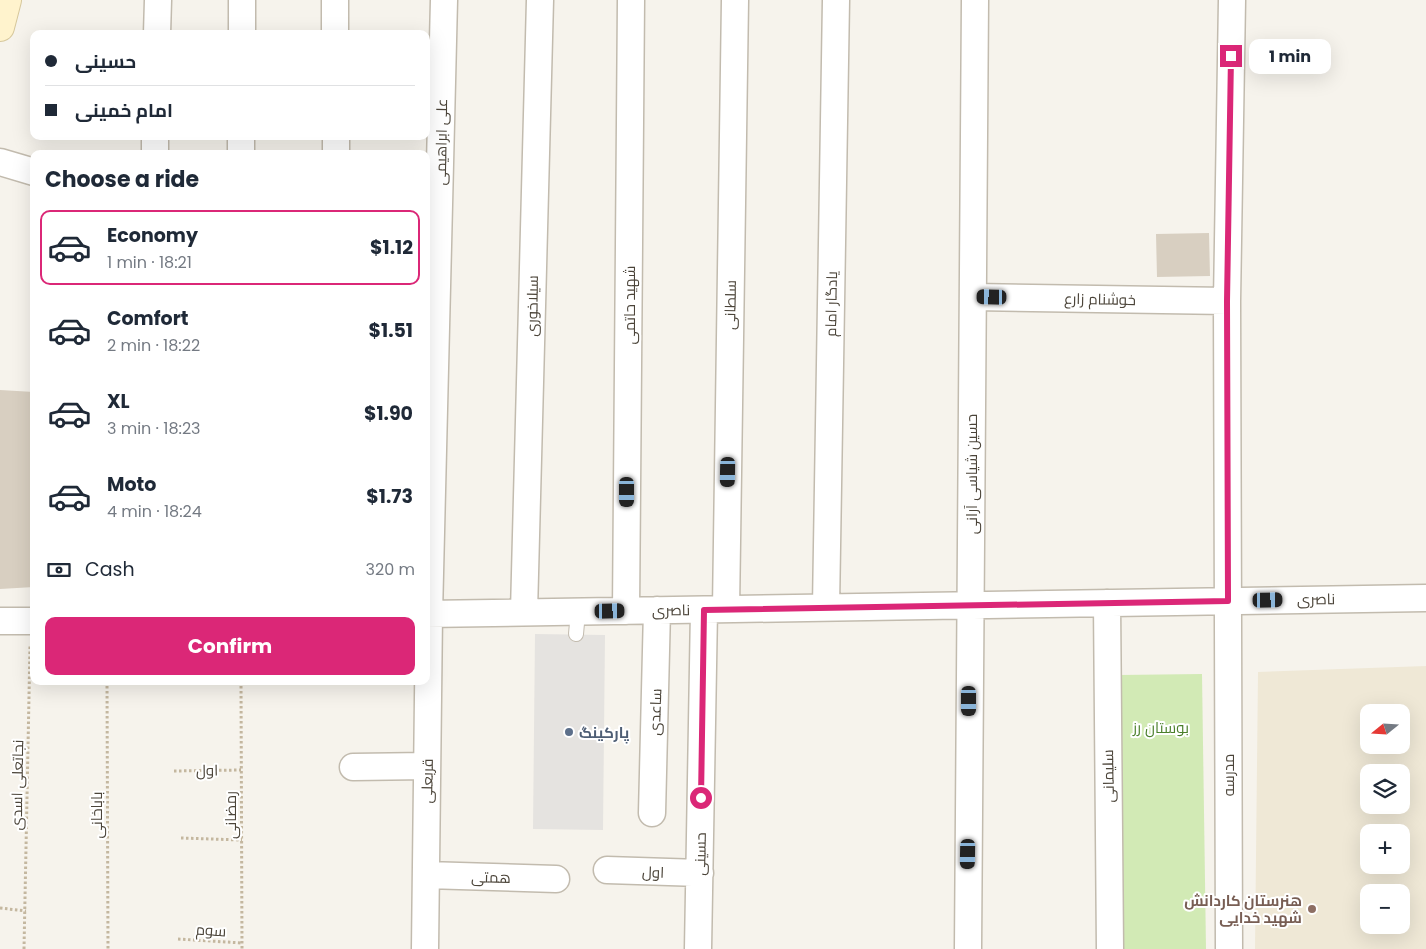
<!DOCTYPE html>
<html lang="en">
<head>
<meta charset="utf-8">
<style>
  body { margin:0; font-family:Poppins,Cairo,sans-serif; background:#f2f2f3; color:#1f2937; height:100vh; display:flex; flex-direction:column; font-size:19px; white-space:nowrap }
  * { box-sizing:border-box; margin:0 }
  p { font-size:16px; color:#747a83 }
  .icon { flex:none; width:28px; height:28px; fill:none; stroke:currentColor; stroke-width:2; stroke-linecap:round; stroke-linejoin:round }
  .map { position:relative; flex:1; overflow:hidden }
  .details { position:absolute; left:30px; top:150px; width:400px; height:535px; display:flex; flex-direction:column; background:#fff; border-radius:10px; box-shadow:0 5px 20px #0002 }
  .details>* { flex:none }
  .banner { position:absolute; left:30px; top:30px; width:400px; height:110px; border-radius:10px; box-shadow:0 5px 20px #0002; display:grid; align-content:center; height:110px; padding:0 15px; background:#fff }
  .needle { width:32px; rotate:252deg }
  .fabs { position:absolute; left:1360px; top:704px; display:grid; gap:10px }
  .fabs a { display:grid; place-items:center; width:50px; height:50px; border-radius:10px; background:#fff; box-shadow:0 5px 20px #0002; font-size:25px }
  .end { position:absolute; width:22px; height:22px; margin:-11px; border:6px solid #db2777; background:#fff; box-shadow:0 0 0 2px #fff }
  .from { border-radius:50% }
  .bubble { position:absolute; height:35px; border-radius:10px; background:#fff; box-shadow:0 5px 20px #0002; font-size:16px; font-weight:700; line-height:35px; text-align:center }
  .car { position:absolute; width:15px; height:30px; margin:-15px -8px; border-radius:6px; box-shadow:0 0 4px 1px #0007; background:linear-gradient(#222 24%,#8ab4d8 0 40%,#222 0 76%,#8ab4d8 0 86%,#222 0) }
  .banner b { display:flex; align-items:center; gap:18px; height:48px; font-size:19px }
  .banner b+b { border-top:1px solid #e0e1e3 }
  .banner i { width:12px; height:12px; background:#1f2937 }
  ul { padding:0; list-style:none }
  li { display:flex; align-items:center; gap:15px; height:75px; margin:0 10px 8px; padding:0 5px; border:2px solid transparent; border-radius:10px }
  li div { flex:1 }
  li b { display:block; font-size:19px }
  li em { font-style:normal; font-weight:700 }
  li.on { border-color:#db2777 }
  li>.icon { width:45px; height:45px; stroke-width:1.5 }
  h2 { padding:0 15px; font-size:22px; line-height:60px }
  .pay { display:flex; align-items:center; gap:12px; height:55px; padding:0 15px; font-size:19px }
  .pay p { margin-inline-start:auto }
  .button { display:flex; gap:10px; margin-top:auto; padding:10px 15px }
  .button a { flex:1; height:58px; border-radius:10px; background:#db2777; color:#fff; font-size:20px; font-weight:700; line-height:58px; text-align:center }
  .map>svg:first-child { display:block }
</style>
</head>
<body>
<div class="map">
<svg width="1426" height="949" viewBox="0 0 1426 949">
  <rect width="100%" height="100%" fill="#f6f3ec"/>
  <!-- education -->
  <path fill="#efe8d6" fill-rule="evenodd" d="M 1426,666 L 1426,949 L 1255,949 L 1258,672 ZM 1369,712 L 1401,712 L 1401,745 L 1369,745 ZM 1369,772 L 1401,772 L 1401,805 L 1369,805 ZM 1369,832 L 1401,832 L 1401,865 L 1369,865 ZM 1369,892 L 1401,892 L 1401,925 L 1369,925 Z"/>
  <!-- green -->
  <path fill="#d2eab5" d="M 1202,674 L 1206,949 L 1123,949 L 1119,675 Z"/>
  <!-- parking -->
  <path fill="#e5e3e0" d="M 535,634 L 605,635 L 603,830 L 533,829 Z"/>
  <!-- building -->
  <path fill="#d8cfc1" d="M 1209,233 L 1210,276 L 1157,277 L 1156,234 Z
    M 0,390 L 34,392 L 34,587 L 0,589 Z"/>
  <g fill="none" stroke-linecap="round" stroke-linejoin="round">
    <!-- lane casing -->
    <g stroke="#c2bbae" stroke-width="16">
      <path id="lane" d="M 576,634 L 578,612"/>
    </g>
    <!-- street casing -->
    <g stroke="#c2bbae" stroke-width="29">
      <path id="street" d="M 335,0 L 335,34
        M 157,34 L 158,0
        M 242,34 L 242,0
        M 336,136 L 336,154
        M 155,154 L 155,136
        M 241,154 L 241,136
        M 0,162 L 34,172
        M 973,297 L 1227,301
        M 1107,603 L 1110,949
        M 826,607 L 836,0
        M 726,609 L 735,0
        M 626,611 L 631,0
        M 524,612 L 540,0
        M 426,614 L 1426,598
        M 0,621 L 34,621
        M 353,767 L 427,766
        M 652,813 L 657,610
        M 607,870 L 700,873
        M 426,875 L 556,879
        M 425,949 L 429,614 L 444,0
        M 698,949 L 704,610
        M 968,949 L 975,0
        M 1229,949 L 1227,301 L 1232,0"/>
    </g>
    <!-- secondary casing -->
    <g stroke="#d6c79b" stroke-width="30">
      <path id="secondary" d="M 0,27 L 7,0"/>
    </g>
    <!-- path -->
    <path stroke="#c4b79f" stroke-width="3" stroke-dasharray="2.5 2.5" stroke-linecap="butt" d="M 107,681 L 108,949
      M 241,681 L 242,949
      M 174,771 L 241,770
      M 181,838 L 242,840
      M 0,908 L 26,911
      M 178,939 L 242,943
      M 24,949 L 30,646"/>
    <!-- lane -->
    <use href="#lane" stroke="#fff" stroke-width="14"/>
    <!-- street -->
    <use href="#street" stroke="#fff" stroke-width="26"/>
    <!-- secondary -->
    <use href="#secondary" stroke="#fff3cd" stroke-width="28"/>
  </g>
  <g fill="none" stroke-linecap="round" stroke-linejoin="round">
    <!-- route -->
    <path stroke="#db2777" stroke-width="6" d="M 701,798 L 704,610 L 1228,601 L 1227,301 L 1231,56"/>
  </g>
  <!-- markers -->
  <circle fill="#5c6f8a" stroke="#fff" stroke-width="2" cx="569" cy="732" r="5"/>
  <circle fill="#8d6e63" stroke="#fff" stroke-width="2" cx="1312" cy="909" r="5"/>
  <g text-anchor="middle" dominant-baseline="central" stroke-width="4" stroke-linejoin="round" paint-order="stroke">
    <!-- street labels -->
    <g font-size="15" fill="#4b4439" stroke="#fff">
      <text transform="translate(441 142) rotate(-89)">علی ابراهیمی</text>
      <text transform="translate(1100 299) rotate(1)">خوشنام زارع</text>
      <text transform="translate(831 304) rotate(-89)">یادگار امام</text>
      <text transform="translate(629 305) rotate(-90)">شهید حاتمی</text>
      <text transform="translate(730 305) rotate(-89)">سلطانی</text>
      <text transform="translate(532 306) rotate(-89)">سیلاخوری</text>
      <text transform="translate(971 474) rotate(-90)">حسین شیاسی آرانی</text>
      <text transform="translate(1316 599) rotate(-1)">ناصری</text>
      <text transform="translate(671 610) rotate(-1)">ناصری</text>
      <text transform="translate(655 712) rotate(-88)">ساعدی</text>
      <text transform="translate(207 770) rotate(-1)">اول</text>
      <text transform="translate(1228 775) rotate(-90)">مدرسه</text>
      <text transform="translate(1108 776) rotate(-91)">سلیمانی</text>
      <text transform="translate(427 781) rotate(-89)">قربعلی</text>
      <text transform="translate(17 785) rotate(-89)">نجاتعلی اسدی</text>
      <text transform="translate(96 815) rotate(-90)">باباخانی</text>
      <text transform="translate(230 815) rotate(-90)">رمضانی</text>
      <text transform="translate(700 854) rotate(-89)">حسینی</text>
      <text transform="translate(653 872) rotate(2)">اول</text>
      <text transform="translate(491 877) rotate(1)">همتی</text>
      <text transform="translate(211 930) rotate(4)">سوم</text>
    </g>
    <!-- park labels -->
    <g font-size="15" fill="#4a7f2a" stroke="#fff">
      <text x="1161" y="727">بوستان رز</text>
    </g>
    <!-- service labels -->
    <g font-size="15" font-weight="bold" fill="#4e5e75" stroke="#fff" text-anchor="start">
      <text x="579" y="732">پارکینگ</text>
    </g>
    <!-- education labels -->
    <g font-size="15" font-weight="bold" fill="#785e54" stroke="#fff" text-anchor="end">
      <text x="1302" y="900">هنرستان کاردانش<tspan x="1302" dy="17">شهید خدایی</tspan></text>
    </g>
  </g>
</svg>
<div class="fabs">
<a><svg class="needle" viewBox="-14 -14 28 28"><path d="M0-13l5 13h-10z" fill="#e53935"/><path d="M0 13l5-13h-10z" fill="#747a83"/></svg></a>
<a><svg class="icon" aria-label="layers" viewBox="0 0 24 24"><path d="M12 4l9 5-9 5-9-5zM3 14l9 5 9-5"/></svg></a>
<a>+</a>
<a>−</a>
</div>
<i class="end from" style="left:701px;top:798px"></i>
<i class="end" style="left:1231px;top:56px"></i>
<div class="bubble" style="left:1249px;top:39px;width:82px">1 min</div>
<i class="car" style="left:992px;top:297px;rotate:271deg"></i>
<i class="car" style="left:728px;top:472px;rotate:181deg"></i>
<i class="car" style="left:627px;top:492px;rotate:180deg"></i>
<i class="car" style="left:1268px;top:600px;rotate:89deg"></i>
<i class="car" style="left:610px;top:611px;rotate:89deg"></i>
<i class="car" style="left:969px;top:701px;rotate:180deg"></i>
<i class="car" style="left:968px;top:854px;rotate:181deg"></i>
<div class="banner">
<b><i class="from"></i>حسینی</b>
<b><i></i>امام خمینی</b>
</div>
<section class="details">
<h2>Choose a ride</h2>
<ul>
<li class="on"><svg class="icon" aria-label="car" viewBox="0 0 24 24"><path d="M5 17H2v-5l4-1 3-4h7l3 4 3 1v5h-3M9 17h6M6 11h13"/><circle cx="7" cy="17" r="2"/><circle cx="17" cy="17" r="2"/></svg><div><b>Economy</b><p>1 min · 18:21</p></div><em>$1.12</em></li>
<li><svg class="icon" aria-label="car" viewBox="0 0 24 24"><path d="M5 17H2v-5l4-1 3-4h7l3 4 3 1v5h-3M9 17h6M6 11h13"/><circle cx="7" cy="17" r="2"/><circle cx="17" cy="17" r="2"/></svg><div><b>Comfort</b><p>2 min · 18:22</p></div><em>$1.51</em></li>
<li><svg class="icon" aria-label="car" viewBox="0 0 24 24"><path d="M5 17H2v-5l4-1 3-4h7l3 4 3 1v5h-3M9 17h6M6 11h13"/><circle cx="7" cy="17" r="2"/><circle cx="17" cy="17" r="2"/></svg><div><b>XL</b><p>3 min · 18:23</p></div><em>$1.90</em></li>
<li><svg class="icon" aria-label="car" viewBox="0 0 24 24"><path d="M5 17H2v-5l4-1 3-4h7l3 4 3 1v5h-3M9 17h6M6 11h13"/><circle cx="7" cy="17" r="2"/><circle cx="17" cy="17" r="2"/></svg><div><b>Moto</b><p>4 min · 18:24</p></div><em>$1.73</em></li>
</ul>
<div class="pay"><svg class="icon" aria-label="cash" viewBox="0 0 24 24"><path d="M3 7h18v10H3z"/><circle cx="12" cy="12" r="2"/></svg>Cash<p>320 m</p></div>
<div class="button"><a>Confirm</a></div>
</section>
</div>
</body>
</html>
